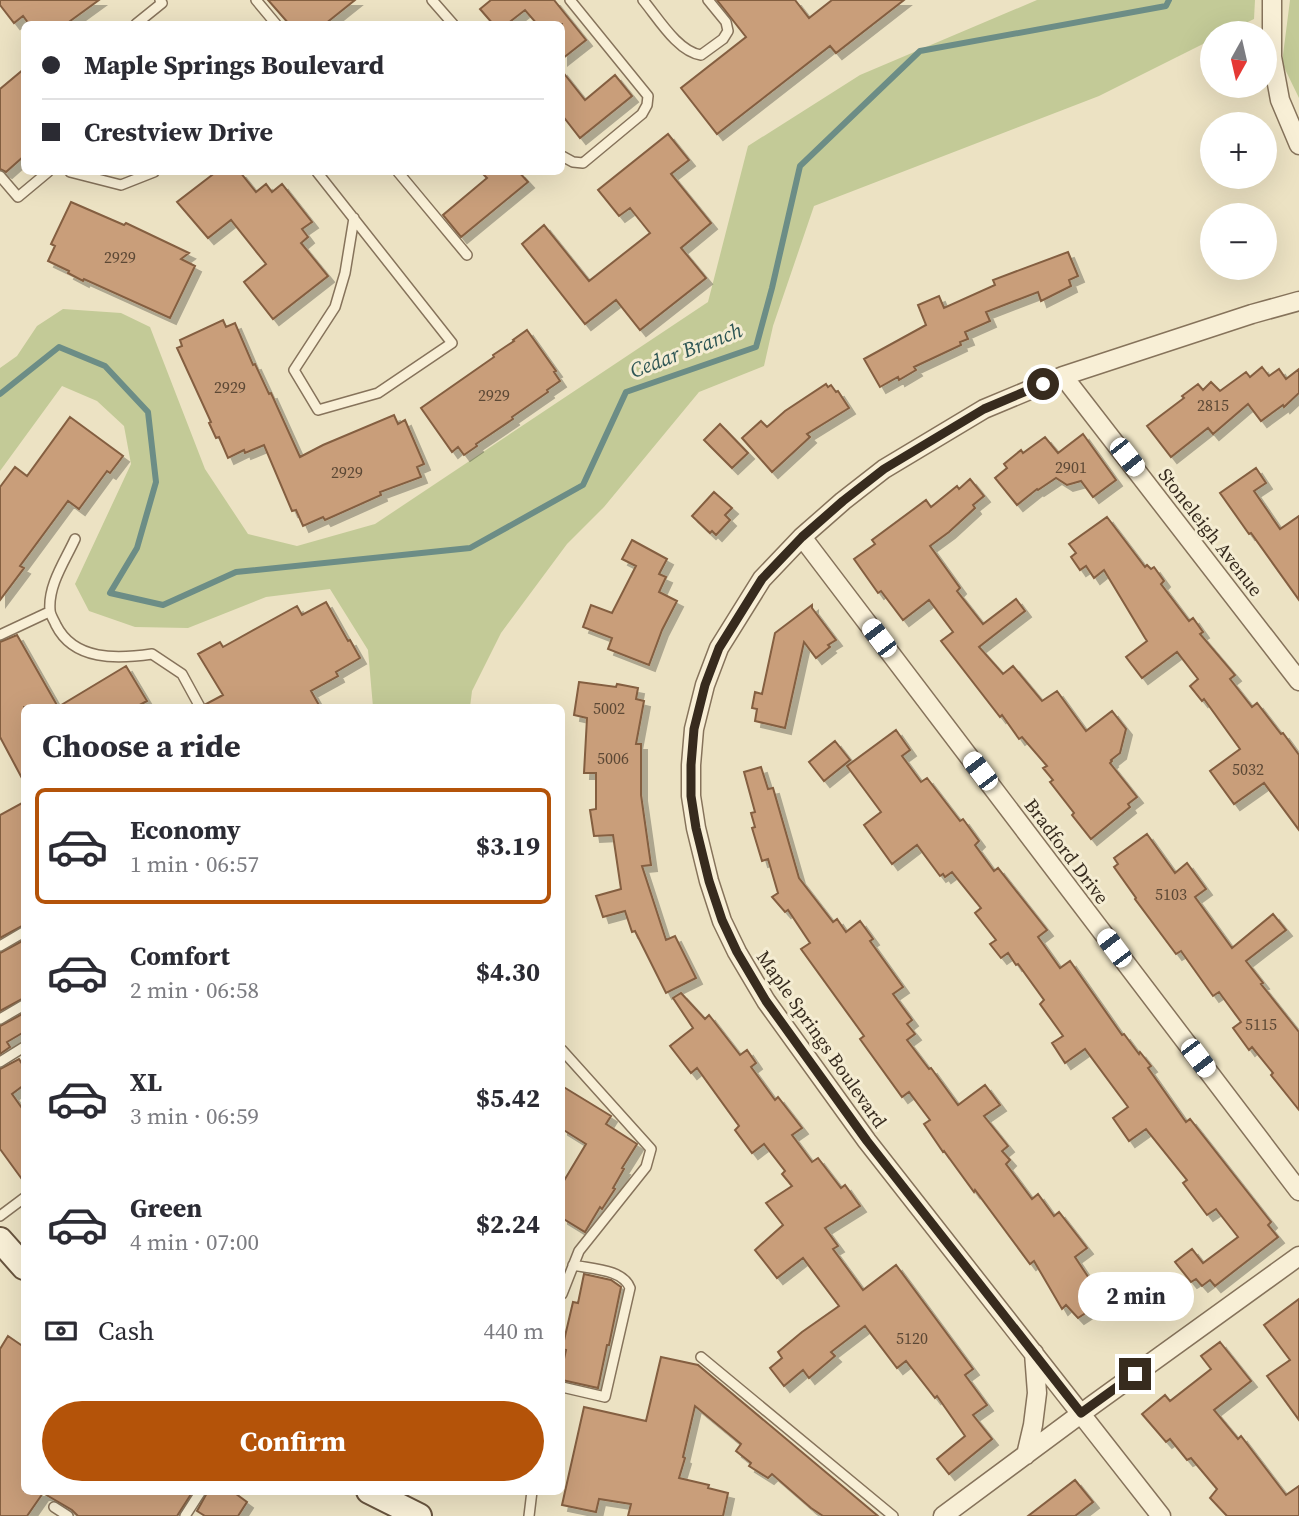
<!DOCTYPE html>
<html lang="en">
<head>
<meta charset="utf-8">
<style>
  body { margin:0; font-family:"Source Serif 4",serif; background:#f7f7f7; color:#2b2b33; height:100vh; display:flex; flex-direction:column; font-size:26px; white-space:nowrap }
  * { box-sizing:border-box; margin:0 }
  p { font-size:23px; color:#7c7c81 }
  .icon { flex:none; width:38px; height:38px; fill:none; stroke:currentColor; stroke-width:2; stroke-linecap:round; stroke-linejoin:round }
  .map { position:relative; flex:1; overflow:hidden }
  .panel { position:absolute; left:21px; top:704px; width:544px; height:791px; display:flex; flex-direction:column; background:#fff; border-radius:10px; box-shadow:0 7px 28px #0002 }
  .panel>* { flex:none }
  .top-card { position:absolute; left:21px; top:21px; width:544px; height:154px; border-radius:10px; box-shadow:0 7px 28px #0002; display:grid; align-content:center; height:154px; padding:0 21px; background:#fff }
  .needle { width:46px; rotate:188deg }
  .buttons { position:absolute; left:1200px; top:21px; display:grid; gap:14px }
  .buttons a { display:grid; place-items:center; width:77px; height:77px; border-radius:50%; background:#fff; box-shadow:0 7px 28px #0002; font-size:35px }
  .end { position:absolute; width:32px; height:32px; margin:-16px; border:9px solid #372b1e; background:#fff; box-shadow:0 0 0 4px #fff }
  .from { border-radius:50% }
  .bubble { position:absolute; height:49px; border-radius:24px; background:#fff; box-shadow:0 7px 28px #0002; font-size:23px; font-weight:700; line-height:49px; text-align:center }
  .car { position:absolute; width:21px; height:42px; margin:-21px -10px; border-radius:9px; box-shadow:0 0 5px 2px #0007; background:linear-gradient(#fff 24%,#345 0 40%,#fff 0 76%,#345 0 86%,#fff 0) }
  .top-card b { display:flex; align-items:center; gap:24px; height:66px; font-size:26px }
  .top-card b+b { border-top:2px solid #e1e1e2 }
  .top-card i { width:18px; height:18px; background:#2b2b33 }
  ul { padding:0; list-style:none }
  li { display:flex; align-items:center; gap:21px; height:116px; margin:0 14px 10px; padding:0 7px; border:4px solid transparent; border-radius:10px }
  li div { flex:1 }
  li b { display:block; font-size:26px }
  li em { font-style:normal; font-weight:700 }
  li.on { border-color:#b45309 }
  li>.icon { width:63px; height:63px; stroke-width:1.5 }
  h2 { padding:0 21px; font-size:32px; line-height:84px }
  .pay { display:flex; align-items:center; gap:18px; height:77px; padding:0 21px; font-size:26px }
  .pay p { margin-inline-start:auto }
  .primary-button { display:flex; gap:14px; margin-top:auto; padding:14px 21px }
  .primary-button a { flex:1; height:80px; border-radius:42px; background:#b45309; color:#fff; font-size:28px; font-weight:700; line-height:80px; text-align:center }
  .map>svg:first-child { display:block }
</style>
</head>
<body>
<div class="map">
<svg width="1299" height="1516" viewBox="0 0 1299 1516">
  <defs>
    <filter id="shadow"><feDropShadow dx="6" dy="6" stdDeviation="0" flood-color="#0004"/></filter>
  </defs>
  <rect width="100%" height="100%" fill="#ece2c3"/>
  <!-- green -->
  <path fill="#c3ca97" d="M 1037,0 L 1255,0 L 1254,19 L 1225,33 L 1213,33 L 1213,39 L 1099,96 L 814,206 L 773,326 L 764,366 L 699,392 L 604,507 L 567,544 L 501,633 L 472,691 L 470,707 L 373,707 L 368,650 L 330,589 L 266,597 L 188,628 L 135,627 L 89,611 L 75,584 L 131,464 L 124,426 L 97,401 L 62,386 L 0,471 L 0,368 L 17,356 L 37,326 L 63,309 L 121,313 L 150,327 L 205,469 L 248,534 L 297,546 L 375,524 L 708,302 L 748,146 L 860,75 Z
    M 1290,0 L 1299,0 L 1299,98 L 1282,63 Z"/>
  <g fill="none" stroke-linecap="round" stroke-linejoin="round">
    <!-- stream -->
    <path stroke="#6c8d86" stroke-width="6" d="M 0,394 L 59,347 L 105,366 L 148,412 L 156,482 L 137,548 L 110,593 L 163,605 L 236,572 L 470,548 L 583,485 L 626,392 L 756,347 L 772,288 L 800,166 L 920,51 L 1166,6 L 1169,0"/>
  </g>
  <!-- building -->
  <path fill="#c99e7a" stroke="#845e41" stroke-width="2" filter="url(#shadow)" d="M 0,0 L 99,0 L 66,24 L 29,24 L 23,16 L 14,23 L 0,5 Z
    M 268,0 L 355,0 L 325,24 L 289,24 Z
    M 491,0 L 554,0 L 586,40 L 562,59 L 562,24 L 537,24 L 525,10 L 507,24 L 493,24 L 480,9 Z
    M 717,0 L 795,0 L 809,18 L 832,0 L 904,0 L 836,53 L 830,46 L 717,134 L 681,88 L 746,37 Z
    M 24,69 L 24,156 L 6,172 L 0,169 L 0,89 Z
    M 562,71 L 585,100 L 615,75 L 632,96 L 580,138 L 562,115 Z
    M 668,134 L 689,160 L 671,174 L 711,223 L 681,248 L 706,278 L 640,330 L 616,300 L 585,324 L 522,244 L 544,225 L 589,281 L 650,233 L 630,208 L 619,216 L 598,190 Z
    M 216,172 L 240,172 L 256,192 L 266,184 L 272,192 L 282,184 L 312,222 L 302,229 L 308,237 L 301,243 L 328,276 L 273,319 L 244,282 L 266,264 L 231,220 L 208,238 L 177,202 Z
    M 481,172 L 519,172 L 528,182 L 461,237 L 443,215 L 487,178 Z
    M 71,202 L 124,225 L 126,223 L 189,253 L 181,259 L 195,266 L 170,318 L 84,279 L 83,281 L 68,273 L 69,271 L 48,261 L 55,246 L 51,244 Z
    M 1068,252 L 1078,276 L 1069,280 L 1071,286 L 1041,301 L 1038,292 L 986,312 L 990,321 L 965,332 L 968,339 L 960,342 L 961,345 L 914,367 L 916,370 L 899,380 L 898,377 L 880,387 L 864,359 L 926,325 L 918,305 L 939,296 L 944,308 L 995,285 L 993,280 Z
    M 223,320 L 226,327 L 235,323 L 253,365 L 255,364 L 269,394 L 271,393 L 300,457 L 323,445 L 394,415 L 398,424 L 405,420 L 424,464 L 417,467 L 421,477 L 380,492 L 381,495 L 325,520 L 323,517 L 303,526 L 296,510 L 292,511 L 264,445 L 245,453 L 244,450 L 228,458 L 219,437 L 216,438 L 209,423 L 211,422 L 177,348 L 182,346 L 180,340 Z
    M 527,330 L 556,371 L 554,372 L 560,381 L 547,390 L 548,392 L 512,417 L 513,419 L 476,444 L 477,446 L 464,455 L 458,447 L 452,452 L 421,408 L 494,357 L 493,355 L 514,341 L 513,340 Z
    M 1262,367 L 1269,376 L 1279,369 L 1286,379 L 1299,369 L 1299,393 L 1284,407 L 1283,405 L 1261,421 L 1248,404 L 1213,434 L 1208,428 L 1171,457 L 1147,426 L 1184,398 L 1182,396 L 1198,384 L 1203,390 L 1211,382 L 1220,391 L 1246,372 L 1250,377 Z
    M 826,384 L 828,387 L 831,385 L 836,392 L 838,391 L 849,408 L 807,434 L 810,437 L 772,472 L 742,438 L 761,421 L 767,427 L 785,411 Z
    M 70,417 L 123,456 L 110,473 L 107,471 L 79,509 L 68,501 L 20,566 L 24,568 L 0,600 L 0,487 L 15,467 L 27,476 Z
    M 720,424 L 748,453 L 732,468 L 704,440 Z
    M 1083,434 L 1116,480 L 1093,497 L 1081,481 L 1067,485 L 1056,478 L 1038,490 L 1037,489 L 1017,505 L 995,478 L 1007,468 L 1004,464 L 1021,450 L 1023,453 L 1045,437 L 1058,453 Z
    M 1256,468 L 1266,483 L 1254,491 L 1280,529 L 1299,516 L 1299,600 L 1251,533 L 1249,534 L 1220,493 Z
    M 970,479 L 984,496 L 973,505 L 975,508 L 949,532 L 930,546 L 960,588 L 957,591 L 983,624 L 1016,599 L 1025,611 L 979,647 L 1003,674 L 1013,666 L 1042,701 L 1057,691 L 1086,731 L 1112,711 L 1126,729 L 1120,753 L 1111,760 L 1112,761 L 1110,763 L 1137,797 L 1128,804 L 1130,807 L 1091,839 L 1072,815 L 1074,813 L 1050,782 L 1053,780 L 1043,768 L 1047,766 L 1022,737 L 1019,739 L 1002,715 L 1000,717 L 941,641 L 953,632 L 929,600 L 903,620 L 881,591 L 878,593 L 854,559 L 875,544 L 872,540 L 926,500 L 931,507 L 957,486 L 959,489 Z
    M 714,492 L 732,508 L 725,515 L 730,520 L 716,535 L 712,531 L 710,533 L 692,516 Z
    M 1107,517 L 1145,567 L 1147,565 L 1151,569 L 1154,567 L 1164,581 L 1161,584 L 1189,621 L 1193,618 L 1203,632 L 1200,634 L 1235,675 L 1230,679 L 1252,707 L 1257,703 L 1281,734 L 1283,733 L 1299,755 L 1299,830 L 1264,783 L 1234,804 L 1210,771 L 1240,749 L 1204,699 L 1202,701 L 1190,686 L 1198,679 L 1177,652 L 1142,678 L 1126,657 L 1147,641 L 1145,638 L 1104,570 L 1094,578 L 1086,566 L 1080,570 L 1071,557 L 1076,553 L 1069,544 Z
    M 632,540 L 667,559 L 659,574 L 666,577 L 659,592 L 677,601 L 662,630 L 649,665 L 608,649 L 612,638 L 583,627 L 591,605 L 612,613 L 636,566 L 622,559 Z
    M 326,602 L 348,641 L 350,640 L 360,658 L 336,672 L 338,676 L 311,691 L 320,707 L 207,707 L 206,704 L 223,695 L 198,654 L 220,642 L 223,647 L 297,606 L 302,615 Z
    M 812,605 L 812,608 L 836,640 L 828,645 L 830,647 L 816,658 L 804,642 L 785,728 L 755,721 L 757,709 L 752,708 L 755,692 L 762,694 L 775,633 Z
    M 17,635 L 58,707 L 24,707 L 24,782 L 0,737 L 0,642 Z
    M 126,666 L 147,701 L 136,707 L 58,707 Z
    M 579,682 L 616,687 L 617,684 L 638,688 L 636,699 L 644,701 L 636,744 L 641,744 L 641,795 L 651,865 L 642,866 L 666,940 L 675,936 L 696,978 L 666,993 L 635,931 L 632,932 L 625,911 L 603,917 L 596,896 L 621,889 L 613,835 L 594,836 L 590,810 L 596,809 L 596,773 L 584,773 L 587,718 L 574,715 Z
    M 896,730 L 910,750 L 902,756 L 921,782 L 927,778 L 960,821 L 963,819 L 979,841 L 975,845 L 994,871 L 998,868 L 1047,930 L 1038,937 L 1060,968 L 1070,961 L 1122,1035 L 1124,1034 L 1139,1054 L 1140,1052 L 1151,1066 L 1148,1068 L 1186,1122 L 1190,1119 L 1271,1222 L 1268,1225 L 1278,1237 L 1215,1286 L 1210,1280 L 1202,1286 L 1196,1279 L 1191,1282 L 1175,1262 L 1192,1249 L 1203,1263 L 1238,1237 L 1216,1209 L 1207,1215 L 1183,1183 L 1187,1180 L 1146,1129 L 1129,1141 L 1113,1118 L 1128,1107 L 1085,1049 L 1065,1063 L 1052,1043 L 1063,1036 L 1040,1004 L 1044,1000 L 1018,964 L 1016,965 L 1008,953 L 1001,958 L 990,944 L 996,940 L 975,913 L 981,908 L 952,872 L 945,877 L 943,874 L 940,876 L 917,845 L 892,864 L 864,825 L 881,812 L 847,766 Z
    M 835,741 L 850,760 L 824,781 L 809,762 Z
    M 761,767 L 768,789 L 773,788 L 799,878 L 833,922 L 837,919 L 846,932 L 860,921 L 873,939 L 870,941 L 903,987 L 893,994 L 912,1020 L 907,1024 L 915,1034 L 907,1040 L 929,1069 L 931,1068 L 958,1105 L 985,1085 L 1000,1105 L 984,1116 L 1008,1146 L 1002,1151 L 1010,1160 L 1006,1164 L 1032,1199 L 1038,1194 L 1054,1216 L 1059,1212 L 1087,1248 L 1075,1257 L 1104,1301 L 1078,1318 L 1066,1305 L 1062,1309 L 1034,1261 L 1030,1264 L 975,1190 L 974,1192 L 944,1151 L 943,1152 L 924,1124 L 930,1120 L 909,1092 L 902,1097 L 860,1039 L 864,1036 L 801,949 L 810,943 L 788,910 L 785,912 L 772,897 L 778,893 L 768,859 L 762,861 L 752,828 L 755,827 L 751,813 L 755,812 L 744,772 Z
    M 24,802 L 24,925 L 0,938 L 0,815 Z
    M 1147,834 L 1175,873 L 1187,863 L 1206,889 L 1195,897 L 1232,948 L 1273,914 L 1286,930 L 1246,961 L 1263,983 L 1261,984 L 1299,1032 L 1299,1110 L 1271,1075 L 1273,1073 L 1252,1047 L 1249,1050 L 1233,1028 L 1241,1022 L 1219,992 L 1213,996 L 1181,951 L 1176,954 L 1135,899 L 1136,898 L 1114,867 L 1118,864 L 1114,858 Z
    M 24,940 L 24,998 L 0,1011 L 0,953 Z
    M 681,993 L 705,1019 L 709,1015 L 740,1055 L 747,1050 L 756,1063 L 751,1067 L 775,1100 L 778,1097 L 802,1128 L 792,1135 L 812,1162 L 818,1158 L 841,1188 L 845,1185 L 860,1206 L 825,1228 L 838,1246 L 833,1249 L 863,1290 L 896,1265 L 973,1369 L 965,1375 L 987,1405 L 973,1415 L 992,1439 L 949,1474 L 937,1459 L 965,1436 L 937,1396 L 935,1398 L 906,1361 L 897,1368 L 865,1326 L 831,1352 L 835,1356 L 809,1378 L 803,1370 L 784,1386 L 770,1368 L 782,1358 L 778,1352 L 802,1332 L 839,1306 L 803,1258 L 777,1278 L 755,1250 L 783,1225 L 766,1203 L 792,1186 L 782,1174 L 785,1171 L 764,1144 L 752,1153 L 735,1130 L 739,1126 L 697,1068 L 691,1073 L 670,1046 L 693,1028 L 673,998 Z
    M 24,1013 L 24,1032 L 7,1042 L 10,1047 L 0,1054 L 0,1026 Z
    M 19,1059 L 24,1067 L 24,1085 L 12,1094 L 24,1111 L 24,1182 L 0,1149 L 0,1069 Z
    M 562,1086 L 611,1116 L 606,1124 L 637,1144 L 622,1168 L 624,1169 L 613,1188 L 615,1189 L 602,1209 L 600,1207 L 585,1232 L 562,1218 L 562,1184 L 586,1144 L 562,1129 Z
    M 584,1274 L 611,1280 L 621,1287 L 609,1345 L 607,1345 L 598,1388 L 562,1380 L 562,1368 L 566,1350 L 562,1349 L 573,1302 L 578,1303 Z
    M 1299,1299 L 1299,1420 L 1267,1376 L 1290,1360 L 1264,1325 Z
    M 8,1336 L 24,1347 L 24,1491 L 193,1491 L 177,1516 L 78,1516 L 72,1510 L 43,1493 L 27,1516 L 0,1516 L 0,1349 Z
    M 1220,1342 L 1251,1381 L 1214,1410 L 1238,1439 L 1241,1436 L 1286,1495 L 1299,1486 L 1299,1516 L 1227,1516 L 1210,1498 L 1217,1489 L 1191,1458 L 1187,1460 L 1170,1439 L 1166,1442 L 1142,1414 L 1165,1395 L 1170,1401 L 1211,1369 L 1201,1356 Z
    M 661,1357 L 698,1365 L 878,1516 L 823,1516 L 811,1508 L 772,1474 L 768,1478 L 749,1466 L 751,1463 L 736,1451 L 741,1444 L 695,1406 L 683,1457 L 685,1458 L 679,1478 L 709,1485 L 708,1488 L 728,1493 L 723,1516 L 628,1516 L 631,1504 L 599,1499 L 596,1512 L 562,1505 L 584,1407 L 646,1421 Z
    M 1075,1480 L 1093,1502 L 1075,1516 L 1028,1516 Z
    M 208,1491 L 232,1491 L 247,1502 L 238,1516 L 205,1516 L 197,1511 Z"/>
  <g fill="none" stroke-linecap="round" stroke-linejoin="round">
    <!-- service casing -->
    <g stroke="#86735b" stroke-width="12">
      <path id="service" d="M 256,0 L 276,24
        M 432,0 L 453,24
        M 643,0 C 658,18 678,52 701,55 L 723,39 L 728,31 L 726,22 L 708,0
        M 136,24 L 162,3 L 160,0
        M 562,156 L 573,162 L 583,163 L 642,114 L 647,105 L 648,96 L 570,0
        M 70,172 L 121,185 L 154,172
        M 317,172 L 452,343 L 378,393 L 318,410 L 294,370 L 335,307 L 345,273 L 354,218
        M 398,172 L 467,255
        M 0,176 L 18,197 L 48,172
        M 75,539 C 65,561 48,585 50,610 C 50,615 54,620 56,625 C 74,661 117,659 152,654 L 182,674 L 200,707
        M 0,635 L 49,612
        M 0,946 L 24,932
        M 0,1019 L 24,1005
        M 562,1050 L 651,1149 L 646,1167 L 579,1251 L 562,1294
        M 0,1062 L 24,1047
        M 0,1216 L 24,1198
        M 701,1357 L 893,1516
        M 562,1387 L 605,1397 L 630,1288 C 623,1269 591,1269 573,1265
        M 54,1507 L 68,1516
        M 185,1516 L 201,1491
        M 529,1516 L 532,1491"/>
    </g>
    <!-- minor casing -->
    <g stroke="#86735b" stroke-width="21">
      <path id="minor" d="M 1272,0 L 1272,57 L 1280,100 L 1299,145
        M 1063,376 L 1299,681
        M 802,537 L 1299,1191
        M 1026,1455 L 1033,1425 L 1037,1393 L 1034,1353
        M 943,1516 L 1094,1404 L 1299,1256
        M 1161,1516 L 867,1141 L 766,1001 L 737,952 L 722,921 L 709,881 L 696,828 L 691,796 L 691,765 L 694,729 L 705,685 L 719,648 L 762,579 L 802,537 L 843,501 L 884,469 L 984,409 L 1063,376 L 1252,314 L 1299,301"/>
    </g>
    <!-- secondary casing -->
    <g stroke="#68543e" stroke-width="28">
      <path id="secondary" d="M 0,1240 L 24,1267
        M 369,1491 L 419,1516"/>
    </g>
    <!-- service -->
    <use href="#service" stroke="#f8efd6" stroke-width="9"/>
    <!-- minor -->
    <use href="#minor" stroke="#f8efd6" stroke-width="18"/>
    <!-- secondary -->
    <use href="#secondary" stroke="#f8efd6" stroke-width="24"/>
  </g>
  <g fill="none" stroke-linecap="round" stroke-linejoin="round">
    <!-- route -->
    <path stroke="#372b1e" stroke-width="9" d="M 1043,384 L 984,409 L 884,469 L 843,501 L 802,537 L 762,579 L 719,648 L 705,685 L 694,729 L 691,765 L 691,796 L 696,828 L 709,881 L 722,920 L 737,952 L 766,1001 L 867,1141 L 1081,1413 L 1135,1374"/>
  </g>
  <g text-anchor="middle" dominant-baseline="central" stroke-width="6" stroke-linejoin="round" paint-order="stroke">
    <!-- number labels -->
    <g font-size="16" fill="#5c4835">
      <text x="120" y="257">2929</text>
      <text x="230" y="387">2929</text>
      <text x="494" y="395">2929</text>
      <text x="1213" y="405">2815</text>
      <text x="1071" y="467">2901</text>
      <text x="347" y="472">2929</text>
      <text x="609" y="708">5002</text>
      <text x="613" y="758">5006</text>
      <text x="1248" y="769">5032</text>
      <text x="1171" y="894">5103</text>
      <text x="1261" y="1024">5115</text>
      <text x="912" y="1338">5120</text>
    </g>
    <!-- street labels -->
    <g font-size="19" fill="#372b1e" stroke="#f4ecd2">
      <text transform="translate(1211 532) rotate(52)">Stoneleigh Avenue</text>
      <text transform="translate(1067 851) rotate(53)">Bradford Drive</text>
      <text transform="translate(822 1039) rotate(55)">Maple Springs Boulevard</text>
    </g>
    <!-- water labels -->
    <g font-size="21" font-style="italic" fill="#2e5655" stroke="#f4ecd2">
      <text transform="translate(686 350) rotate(-21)">Cedar Branch</text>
    </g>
  </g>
</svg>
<div class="buttons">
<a><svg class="needle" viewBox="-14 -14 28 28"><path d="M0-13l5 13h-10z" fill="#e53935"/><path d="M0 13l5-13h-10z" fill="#7c7c81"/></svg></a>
<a>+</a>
<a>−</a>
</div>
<i class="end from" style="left:1043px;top:384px"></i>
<i class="end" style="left:1135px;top:1374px"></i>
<div class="bubble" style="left:1078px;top:1272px;width:116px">2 min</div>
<i class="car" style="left:1127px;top:457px;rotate:142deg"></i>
<i class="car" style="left:879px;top:638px;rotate:323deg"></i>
<i class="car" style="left:980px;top:771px;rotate:323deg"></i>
<i class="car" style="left:1114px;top:948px;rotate:323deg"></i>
<i class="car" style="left:1198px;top:1058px;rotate:143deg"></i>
<div class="top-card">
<b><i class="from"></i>Maple Springs Boulevard</b>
<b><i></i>Crestview Drive</b>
</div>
<section class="panel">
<h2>Choose a ride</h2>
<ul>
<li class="on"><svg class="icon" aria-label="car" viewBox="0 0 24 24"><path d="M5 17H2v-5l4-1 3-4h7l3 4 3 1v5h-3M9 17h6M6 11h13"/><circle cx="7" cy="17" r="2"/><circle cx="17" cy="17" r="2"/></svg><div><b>Economy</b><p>1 min · 06:57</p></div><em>$3.19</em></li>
<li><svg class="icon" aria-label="car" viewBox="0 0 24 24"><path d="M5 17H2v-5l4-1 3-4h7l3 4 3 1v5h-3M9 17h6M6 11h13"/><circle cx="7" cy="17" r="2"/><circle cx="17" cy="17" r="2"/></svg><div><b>Comfort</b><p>2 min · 06:58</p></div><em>$4.30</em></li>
<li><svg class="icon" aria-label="car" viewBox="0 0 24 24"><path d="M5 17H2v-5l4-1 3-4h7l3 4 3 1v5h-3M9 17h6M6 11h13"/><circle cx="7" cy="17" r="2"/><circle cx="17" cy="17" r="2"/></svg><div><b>XL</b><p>3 min · 06:59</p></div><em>$5.42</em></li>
<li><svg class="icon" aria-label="car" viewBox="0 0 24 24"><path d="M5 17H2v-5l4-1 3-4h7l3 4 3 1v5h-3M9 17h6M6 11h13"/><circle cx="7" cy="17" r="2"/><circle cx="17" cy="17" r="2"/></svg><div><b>Green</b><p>4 min · 07:00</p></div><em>$2.24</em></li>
</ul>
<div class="pay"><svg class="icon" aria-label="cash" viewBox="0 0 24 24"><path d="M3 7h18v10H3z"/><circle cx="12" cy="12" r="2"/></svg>Cash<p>440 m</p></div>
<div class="primary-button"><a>Confirm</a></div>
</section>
</div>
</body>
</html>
